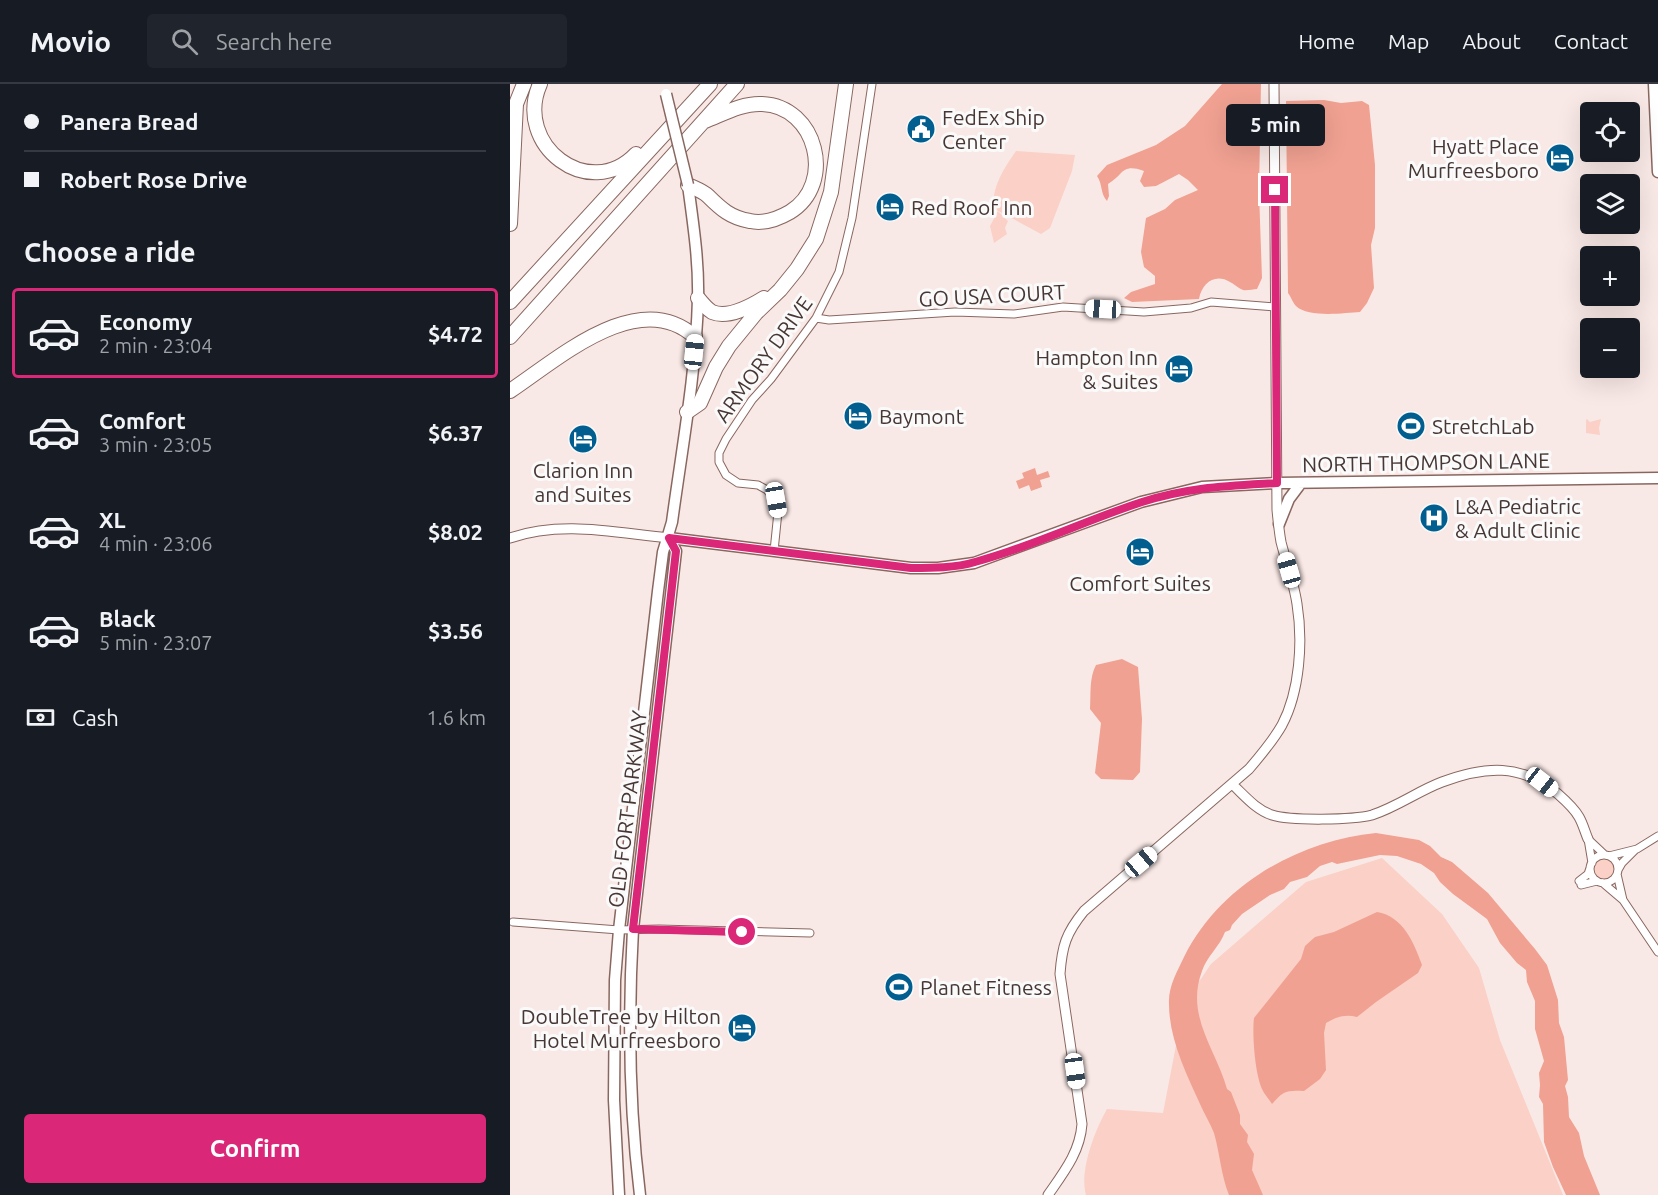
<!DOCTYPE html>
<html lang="en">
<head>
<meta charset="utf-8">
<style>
  body { margin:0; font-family:Ubuntu,sans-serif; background:#20242c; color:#f1f3f6; height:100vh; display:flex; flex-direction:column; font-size:22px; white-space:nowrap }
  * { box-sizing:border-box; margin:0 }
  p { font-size:20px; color:#9ea1a6 }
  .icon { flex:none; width:33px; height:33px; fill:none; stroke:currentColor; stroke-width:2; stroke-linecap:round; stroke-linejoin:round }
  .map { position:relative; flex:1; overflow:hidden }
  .details { display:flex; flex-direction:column; background:#171b24; width:510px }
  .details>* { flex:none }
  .hud { display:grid; align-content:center; height:132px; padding:0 24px; background:#171b24 }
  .buttons { position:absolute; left:1070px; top:18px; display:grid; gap:12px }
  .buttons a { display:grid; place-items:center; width:60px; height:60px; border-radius:6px; background:#171b24; box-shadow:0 6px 24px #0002; font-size:30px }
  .end { position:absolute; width:27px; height:27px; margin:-14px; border:8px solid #db2777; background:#fff; box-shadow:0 0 0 3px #fff }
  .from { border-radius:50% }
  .bubble { position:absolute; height:42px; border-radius:6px; background:#171b24; box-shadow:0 6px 24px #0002; font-size:20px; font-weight:700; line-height:42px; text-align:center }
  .car { position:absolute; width:18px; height:36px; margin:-18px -9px; border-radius:8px; box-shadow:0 0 4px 2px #0007; background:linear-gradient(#fff 24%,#345 0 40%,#fff 0 76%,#345 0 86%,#fff 0) }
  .hud b { display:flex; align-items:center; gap:21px; height:57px; font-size:22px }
  .hud b+b { border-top:2px solid #363941 }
  .hud i { width:15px; height:15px; background:#f1f3f6 }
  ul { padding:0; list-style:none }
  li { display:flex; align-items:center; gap:18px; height:90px; margin:0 12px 9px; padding:0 12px; border:3px solid transparent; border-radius:6px }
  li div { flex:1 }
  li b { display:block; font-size:22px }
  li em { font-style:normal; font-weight:700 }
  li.current { border-color:#db2777 }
  li>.icon { width:54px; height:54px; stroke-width:1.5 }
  h2 { padding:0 24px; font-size:27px; line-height:72px }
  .pay { display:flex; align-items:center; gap:15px; height:66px; padding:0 24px; font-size:22px }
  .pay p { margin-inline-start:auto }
  .primary-button { display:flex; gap:12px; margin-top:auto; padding:12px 24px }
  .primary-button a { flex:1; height:69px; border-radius:6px; background:#db2777; color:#fff; font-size:24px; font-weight:700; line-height:69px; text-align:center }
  header { display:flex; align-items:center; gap:36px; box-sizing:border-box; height:84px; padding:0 30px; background:#171b24; border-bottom:2px solid #363941 }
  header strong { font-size:28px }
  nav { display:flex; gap:33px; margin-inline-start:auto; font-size:21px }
  .search { width:420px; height:54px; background:#20242c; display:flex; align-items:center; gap:15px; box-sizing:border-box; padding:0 21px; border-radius:6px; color:#9ea1a6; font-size:22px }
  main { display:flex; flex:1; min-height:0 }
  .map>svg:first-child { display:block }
</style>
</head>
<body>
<header>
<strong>Movio</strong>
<div class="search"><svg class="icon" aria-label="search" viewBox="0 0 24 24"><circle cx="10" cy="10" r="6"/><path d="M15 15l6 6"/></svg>Search here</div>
<nav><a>Home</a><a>Map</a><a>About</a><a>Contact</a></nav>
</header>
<main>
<section class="details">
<div class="hud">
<b><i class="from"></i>Panera Bread</b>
<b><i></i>Robert Rose Drive</b>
</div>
<h2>Choose a ride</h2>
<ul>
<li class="current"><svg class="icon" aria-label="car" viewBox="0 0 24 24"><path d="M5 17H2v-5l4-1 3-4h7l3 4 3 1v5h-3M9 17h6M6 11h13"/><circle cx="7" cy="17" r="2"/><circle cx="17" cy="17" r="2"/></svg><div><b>Economy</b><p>2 min · 23:04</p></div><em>$4.72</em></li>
<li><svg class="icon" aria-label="car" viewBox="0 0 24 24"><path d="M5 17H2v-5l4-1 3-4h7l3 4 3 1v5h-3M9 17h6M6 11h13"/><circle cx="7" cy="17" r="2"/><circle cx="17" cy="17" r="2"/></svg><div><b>Comfort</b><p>3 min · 23:05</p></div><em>$6.37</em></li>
<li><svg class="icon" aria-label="car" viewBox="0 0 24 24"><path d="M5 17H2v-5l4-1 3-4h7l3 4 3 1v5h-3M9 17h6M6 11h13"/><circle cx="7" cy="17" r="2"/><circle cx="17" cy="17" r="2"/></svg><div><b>XL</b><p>4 min · 23:06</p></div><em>$8.02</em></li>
<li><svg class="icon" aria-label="car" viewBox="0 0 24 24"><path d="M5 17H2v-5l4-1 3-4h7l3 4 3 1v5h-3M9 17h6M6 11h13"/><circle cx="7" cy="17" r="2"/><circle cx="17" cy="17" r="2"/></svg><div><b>Black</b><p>5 min · 23:07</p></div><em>$3.56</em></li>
</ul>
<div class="pay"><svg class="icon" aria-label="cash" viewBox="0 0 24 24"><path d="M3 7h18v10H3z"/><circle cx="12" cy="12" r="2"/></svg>Cash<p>1.6 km</p></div>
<div class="primary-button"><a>Confirm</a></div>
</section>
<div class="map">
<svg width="1148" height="1111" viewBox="0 0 1148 1111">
  <rect width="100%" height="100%" fill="#f9e9e6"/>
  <!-- green -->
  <path fill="#fad0c7" d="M 506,67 L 565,71 L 562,87 L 540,144 L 531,150 L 483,124 C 483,101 493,86 506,67 Z
    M 488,127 L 498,137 L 495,144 L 497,150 L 484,159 L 480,142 Z
    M 1077,335 L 1080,338 L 1091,335 L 1089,344 L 1090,351 L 1076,349 L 1076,336 Z
    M1083 785a11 11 0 1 1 22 0a11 11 0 1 1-22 0Z
    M 872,774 L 932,830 L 969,884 L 990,956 L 1053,1111 L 576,1111 C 569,1087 585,1046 597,1025 L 653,1029 L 674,920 L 701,880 L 796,798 Z"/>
  <!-- water -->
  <path fill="#f0a191" d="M 712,0 L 751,0 L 749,108 L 752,194 L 747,205 C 743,205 737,207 733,206 C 728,204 724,200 720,198 C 705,189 692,199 689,215 L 622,218 L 614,214 L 621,208 L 645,200 L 645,192 L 634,183 L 631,168 L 636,134 L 655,125 L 665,116 L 688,106 L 678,96 L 669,90 L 646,102 L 634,103 L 630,97 L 634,87 C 611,79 614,91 598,100 L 599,112 L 597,117 C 590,109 593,101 587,92 L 597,81 L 646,61 L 675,42 Z
    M 814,16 L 831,19 L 852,17 L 859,21 L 865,81 L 865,144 L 861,161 L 864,204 L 857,219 L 850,228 C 834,229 798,234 786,222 C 783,219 781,213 778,209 L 776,17 Z
    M 525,384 L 527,391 L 538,387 L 540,393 L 530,396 L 532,403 L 521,407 L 519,401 L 509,405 L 506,397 L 514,394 L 512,389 Z
    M 612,575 L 628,583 L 632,635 L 630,688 L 623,696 L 591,695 L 585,689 L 591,639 L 580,625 C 581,610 579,594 586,581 Z
    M 866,749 L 909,756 L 920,762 L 931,773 L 942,778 L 978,809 L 1025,865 L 1037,881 L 1048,916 L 1049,939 L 1054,953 L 1058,996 L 1055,1002 L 1058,1013 L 1059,1033 L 1069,1049 L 1074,1072 L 1090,1111 L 1056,1111 L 1043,1083 L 1034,1058 L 1033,1020 L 1029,1013 L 1030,1001 L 1029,989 L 1034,977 L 1025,945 L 1025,917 L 1017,898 L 1016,886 L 1007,879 L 990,859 L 977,835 L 943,810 L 930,798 L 924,789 L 911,780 L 887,772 L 870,771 L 827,780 L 822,778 L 810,782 L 797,793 L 780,798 L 774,805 L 760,811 L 732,830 L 722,841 L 720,846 L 715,848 C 710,862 697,872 692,887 C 675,932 706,965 717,1005 L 721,1008 L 730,1031 L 730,1040 L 738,1051 L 737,1058 L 744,1070 L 742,1086 L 753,1111 L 719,1111 C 711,1091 710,1070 704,1049 C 700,1039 694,1029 690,1020 C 676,989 659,955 659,920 C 658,903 667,888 674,873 C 710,801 788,757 866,749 Z
    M 867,828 C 893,832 904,859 912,881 L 908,889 L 866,918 L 847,933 C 835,930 826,933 816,939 L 814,949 L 816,986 L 810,995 L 794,1007 C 777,1006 773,1007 762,1020 C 759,1015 754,1010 752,1005 C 745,989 742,951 744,934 L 791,875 L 795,862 L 805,853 L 824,848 Z"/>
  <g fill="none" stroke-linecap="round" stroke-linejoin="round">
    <!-- minor casing -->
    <g stroke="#896760" stroke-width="9">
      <path id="minor" d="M 306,234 L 319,236 L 445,228 L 504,230 L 553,223 L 634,228 L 681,224 L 701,218 L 766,223
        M 264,467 L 268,428 L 266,416 L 257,406 L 248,401 L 228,399 L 216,391 L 209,378 L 209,369 L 216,355 L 242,316 L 261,295 L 306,234 L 329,188 L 342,134 L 362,0
        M 1078,755 L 1082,779
        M 1078,755 L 1095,771
        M1080 785a14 14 0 1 1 28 0a14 14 0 1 1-28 0Z
        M 1099,772 L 1127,765 L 1148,752
        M 1108,786 L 1112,779 L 1125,766
        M 1107,790 L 1113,816 L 1148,868
        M 1069,797 L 1078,790 L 1080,784
        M 1093,799 L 1113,816
        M 1071,801 L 1087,797
        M 3,838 L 109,846 L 149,845 L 300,849"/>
    </g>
    <!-- tertiary casing -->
    <g stroke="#896760" stroke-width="11">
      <path id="tertiary" d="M 0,454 C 52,436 106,449 159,454
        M 722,700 C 734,711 746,726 762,731 C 781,737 843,736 862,731 C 887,723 908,707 932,698 C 975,682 1011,679 1048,710 C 1056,717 1064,724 1069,733 C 1073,740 1075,748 1078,755
        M 538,1111 C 554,1088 570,1068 572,1040 L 550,890 C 552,862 556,849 574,827 L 739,685 C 751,671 763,657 772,641 C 790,607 793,557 787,520 C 784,499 776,478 771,458 C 769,447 768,436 767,426 L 764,0"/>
    </g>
    <!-- secondary casing -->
    <g stroke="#896760" stroke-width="13">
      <path id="secondary" d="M 1144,0 L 1148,88
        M 769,440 L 779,415 L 791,399
        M 159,454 L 401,484 L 428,484 L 464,479 L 631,418 L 692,403 L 767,399 L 1148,394"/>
    </g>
    <!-- primary casing -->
    <g stroke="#896760" stroke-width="13">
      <path id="primary" d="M 109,1111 L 104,1016 L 105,896 L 109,846 L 148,507 L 153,468 L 162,438 C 172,364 186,289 188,215 C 189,176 183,139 178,101
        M 130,1111 C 119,1023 118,933 123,845 L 166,467 L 159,454"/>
    </g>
    <!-- motorway casing -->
    <g stroke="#896760" stroke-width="16">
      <path id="motorway" d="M 30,0 C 3,61 79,119 126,70
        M 178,101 C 184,104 193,107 198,112 C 211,125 221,134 240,137 C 254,140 268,135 280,128 C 326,100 307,22 252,20 C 232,19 213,30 195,37
        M 0,140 L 6,20 L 14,0
        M 188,214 C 192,219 197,225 202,228 C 218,235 241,222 254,214
        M 0,218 L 200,0
        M 0,253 L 227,0
        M 0,307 C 48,275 129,202 185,253
        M 177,328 L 190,319 L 206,283 L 219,262 L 246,229 L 270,206 L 287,185 L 306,155 L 321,108 L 336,0"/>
    </g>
    <!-- minor -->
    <use href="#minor" stroke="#fff" stroke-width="7"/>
    <!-- tertiary -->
    <use href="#tertiary" stroke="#fff" stroke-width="9"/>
    <!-- secondary -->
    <use href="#secondary" stroke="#fff" stroke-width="10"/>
    <!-- primary -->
    <use href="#primary" stroke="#fff" stroke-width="10"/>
    <!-- motorway -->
    <use href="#motorway" stroke="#fff" stroke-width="14"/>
    <!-- primary-bridge casing -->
    <g stroke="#896760" stroke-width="13" stroke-linecap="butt">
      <path id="primary-bridge" d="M 156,10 L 178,101"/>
    </g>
    <!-- primary-bridge -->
    <use href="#primary-bridge" stroke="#fff" stroke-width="10"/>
  </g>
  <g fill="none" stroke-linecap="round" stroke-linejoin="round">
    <!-- route -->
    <path stroke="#db2777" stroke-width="8" d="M 232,848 L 123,845 L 166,467 L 159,454 L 401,484 C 422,484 445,484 465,478 C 522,463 576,436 632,418 C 679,403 718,402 767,399 L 765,106"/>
  </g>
  <!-- icons -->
  <defs>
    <g id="civic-disc" transform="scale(1.5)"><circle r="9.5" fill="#015e8f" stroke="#fafafa"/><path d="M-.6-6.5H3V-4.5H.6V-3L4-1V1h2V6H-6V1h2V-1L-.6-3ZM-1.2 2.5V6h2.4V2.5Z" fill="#fff"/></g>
    <g id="hotel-disc" transform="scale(1.5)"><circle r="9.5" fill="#015e8f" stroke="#fafafa"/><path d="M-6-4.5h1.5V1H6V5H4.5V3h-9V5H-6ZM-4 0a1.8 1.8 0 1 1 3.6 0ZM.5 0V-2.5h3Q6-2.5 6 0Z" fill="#fff"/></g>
    <g id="stadium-disc" transform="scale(1.5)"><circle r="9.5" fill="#015e8f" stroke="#fafafa"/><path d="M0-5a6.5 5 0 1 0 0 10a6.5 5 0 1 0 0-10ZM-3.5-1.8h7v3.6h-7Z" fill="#fff"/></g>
    <g id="hospital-disc" transform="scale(1.5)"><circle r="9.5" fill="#015e8f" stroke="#fafafa"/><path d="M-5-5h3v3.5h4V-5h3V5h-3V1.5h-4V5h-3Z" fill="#fff"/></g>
  </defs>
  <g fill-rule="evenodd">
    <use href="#civic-disc" x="411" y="45"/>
    <use href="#hotel-disc" x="1050" y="74"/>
    <use href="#hotel-disc" x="380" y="123"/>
    <use href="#hotel-disc" x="669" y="285"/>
    <use href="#hotel-disc" x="348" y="332"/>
    <use href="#stadium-disc" x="901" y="342"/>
    <use href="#hotel-disc" x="73" y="355"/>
    <use href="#hospital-disc" x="924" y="434"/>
    <use href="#hotel-disc" x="630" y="468"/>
    <use href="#stadium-disc" x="389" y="903"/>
    <use href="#hotel-disc" x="232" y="944"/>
  </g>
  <g text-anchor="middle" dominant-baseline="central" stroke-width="6" stroke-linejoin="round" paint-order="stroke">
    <!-- poi labels -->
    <g font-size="21" fill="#473734" stroke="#fafafa" text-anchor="start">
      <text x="432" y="33">FedEx Ship<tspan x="432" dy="24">Center</tspan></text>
      <text x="1029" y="62" text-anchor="end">Hyatt Place<tspan x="1029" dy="24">Murfreesboro</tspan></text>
      <text x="401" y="123">Red Roof Inn</text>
      <text x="648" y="273" text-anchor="end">Hampton Inn<tspan x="648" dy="24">&amp; Suites</tspan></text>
      <text x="369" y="332">Baymont</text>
      <text x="922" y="342">StretchLab</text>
      <text x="73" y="386" text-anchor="middle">Clarion Inn<tspan x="73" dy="24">and Suites</tspan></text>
      <text x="945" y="422">L&amp;A Pediatric<tspan x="945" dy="24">&amp; Adult Clinic</tspan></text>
      <text x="630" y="499" text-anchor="middle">Comfort Suites</text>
      <text x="410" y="903">Planet Fitness</text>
      <text x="211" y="932" text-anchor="end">DoubleTree by Hilton<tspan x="211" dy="24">Hotel Murfreesboro</tspan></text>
    </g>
    <!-- street labels -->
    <g font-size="21" fill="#473734" stroke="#fafafa">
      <text transform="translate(482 211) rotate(-3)">GO USA COURT</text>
      <text transform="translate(253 275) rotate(-54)">ARMORY DRIVE</text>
      <text transform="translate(916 378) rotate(-1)">NORTH THOMPSON LANE</text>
      <text transform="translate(117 725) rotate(-83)">OLD FORT PARKWAY</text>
    </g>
  </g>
</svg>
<div class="buttons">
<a><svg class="icon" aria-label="locate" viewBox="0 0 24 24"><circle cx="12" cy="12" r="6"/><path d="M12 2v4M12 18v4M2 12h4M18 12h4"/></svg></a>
<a><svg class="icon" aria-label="layers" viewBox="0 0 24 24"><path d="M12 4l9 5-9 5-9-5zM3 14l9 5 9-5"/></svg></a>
<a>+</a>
<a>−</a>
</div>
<i class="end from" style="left:232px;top:848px"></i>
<i class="end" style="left:765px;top:106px"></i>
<div class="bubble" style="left:716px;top:20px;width:99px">5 min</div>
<i class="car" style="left:593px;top:225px;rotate:273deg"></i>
<i class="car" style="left:184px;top:268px;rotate:6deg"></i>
<i class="car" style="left:266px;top:416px;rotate:170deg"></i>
<i class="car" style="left:779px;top:486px;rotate:344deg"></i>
<i class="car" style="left:1032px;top:698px;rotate:128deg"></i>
<i class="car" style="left:631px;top:778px;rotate:50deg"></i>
<i class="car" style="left:565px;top:987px;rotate:172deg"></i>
</div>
</main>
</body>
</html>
